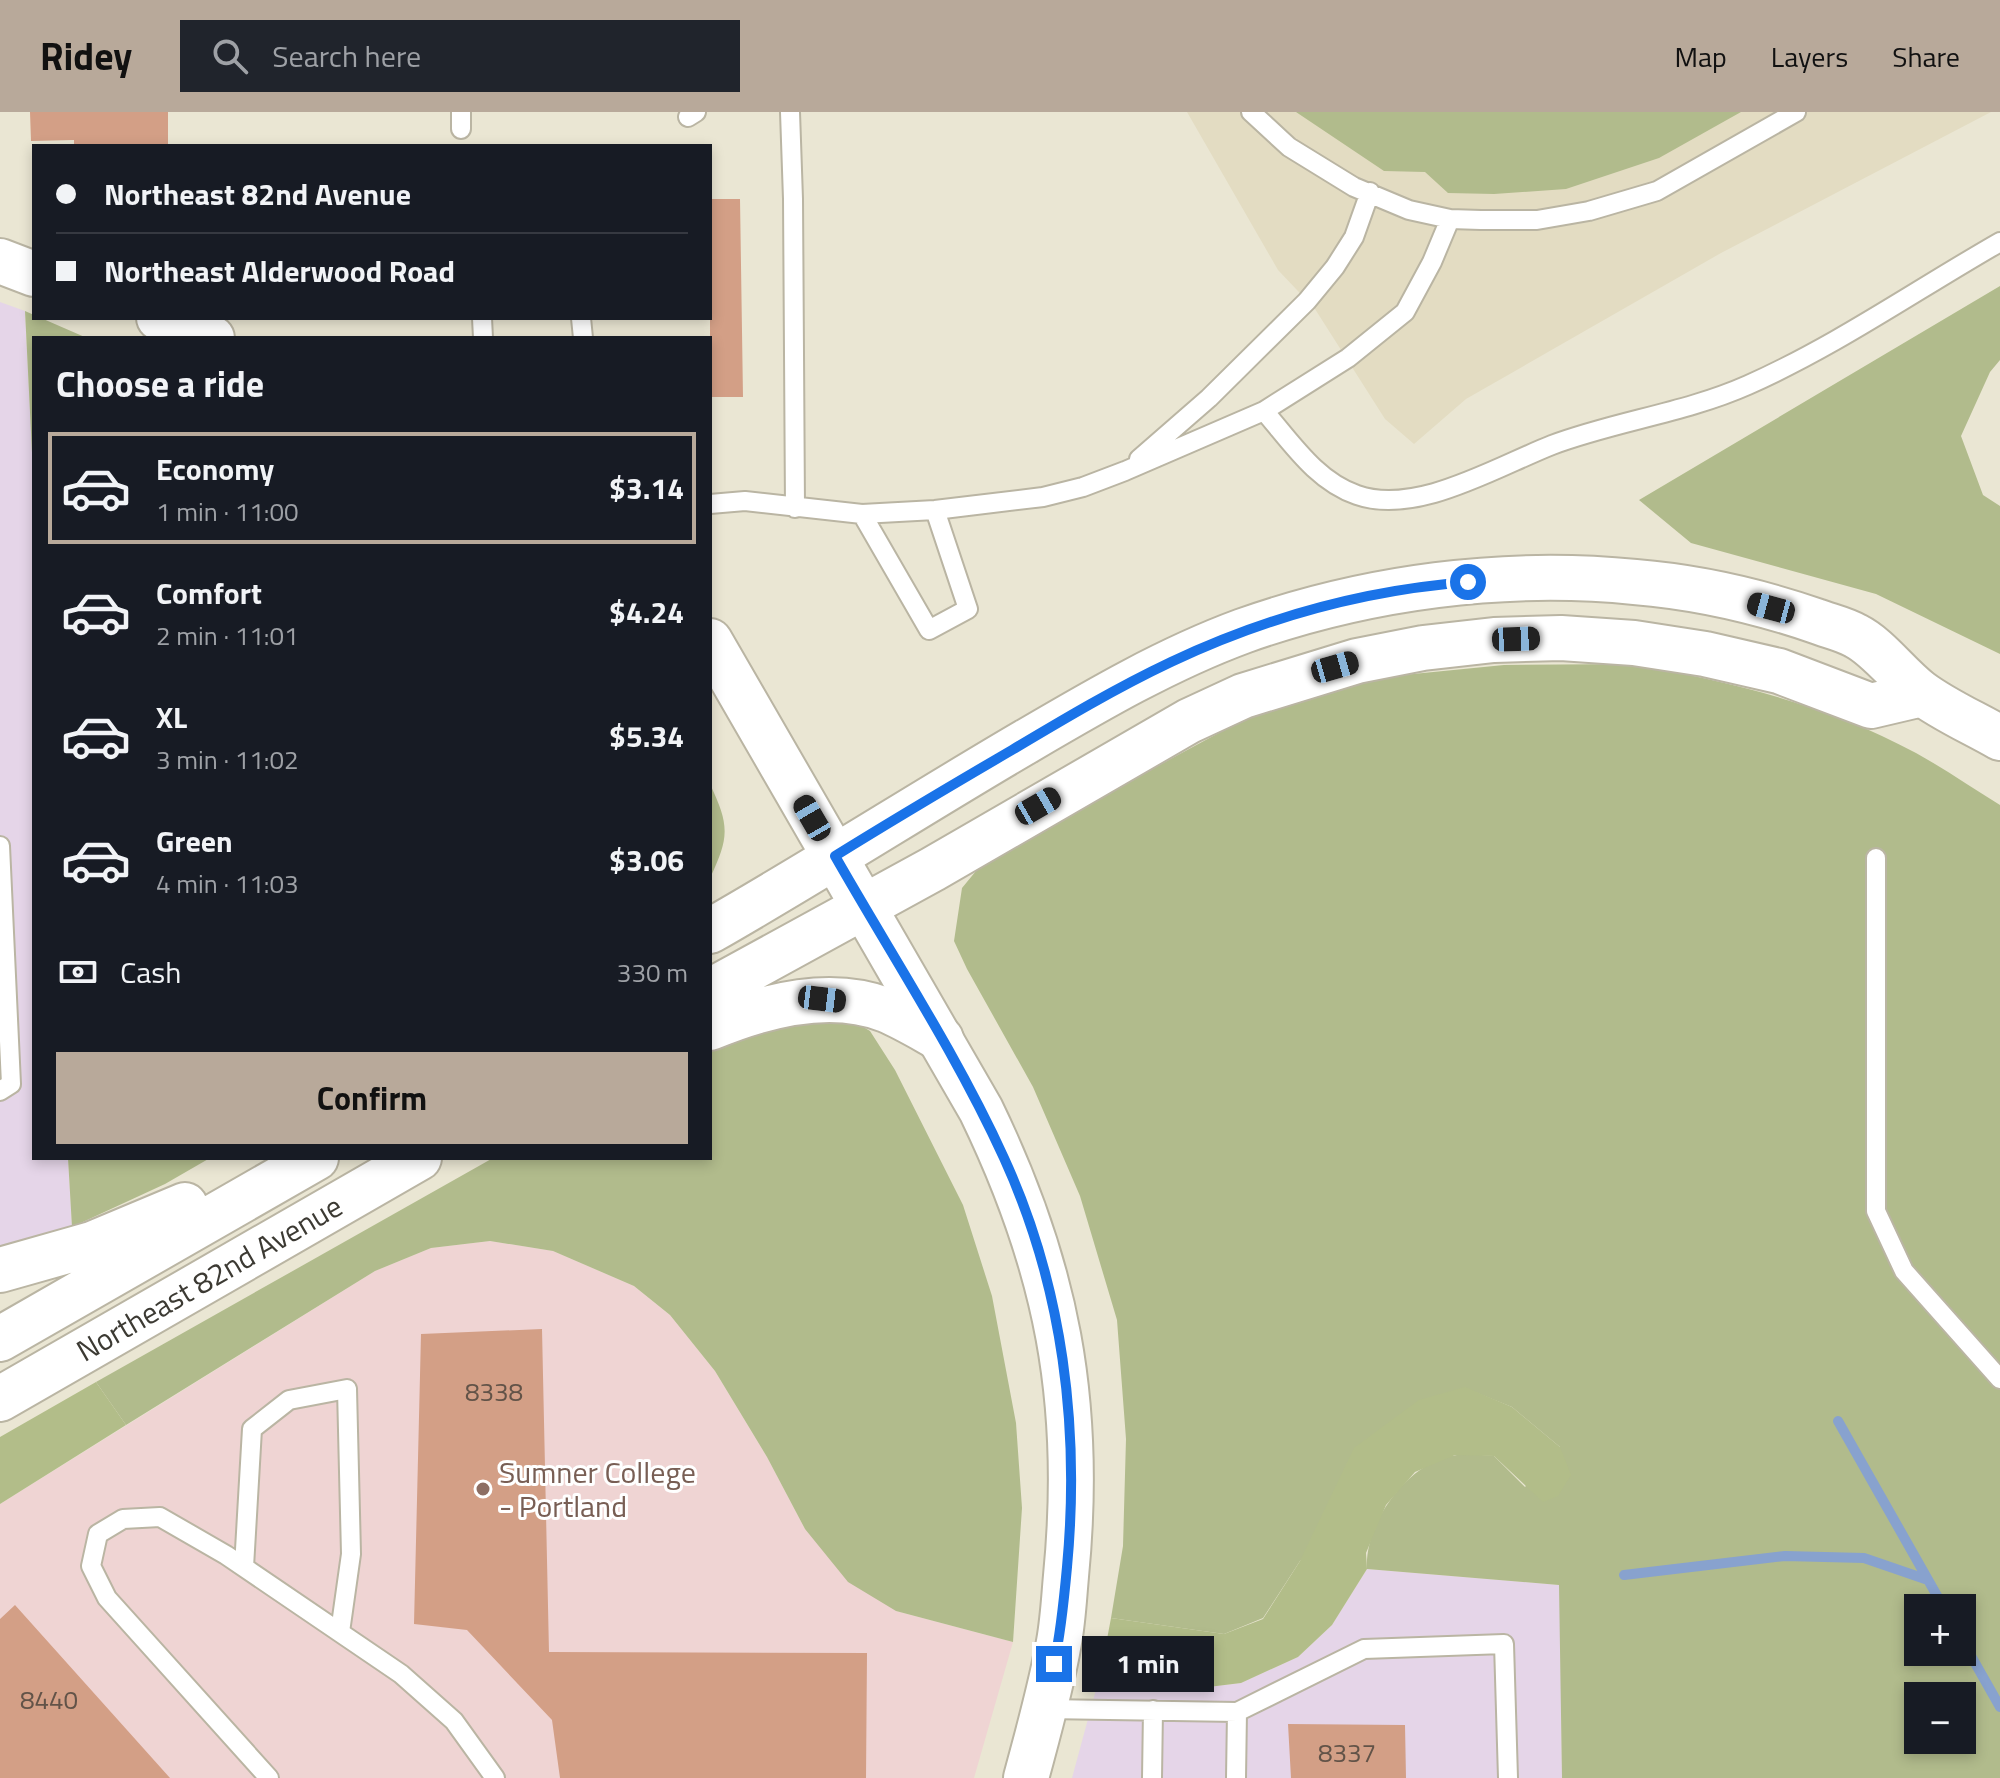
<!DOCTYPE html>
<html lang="en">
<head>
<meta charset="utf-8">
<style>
  body { margin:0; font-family:"Titillium Web",sans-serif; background:#20242c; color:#f1f3f6; height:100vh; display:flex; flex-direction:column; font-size:30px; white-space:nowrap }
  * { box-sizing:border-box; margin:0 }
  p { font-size:26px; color:#9ea1a6 }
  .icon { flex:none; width:44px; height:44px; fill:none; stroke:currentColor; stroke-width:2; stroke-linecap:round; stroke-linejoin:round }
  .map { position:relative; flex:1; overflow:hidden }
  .panel { position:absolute; left:32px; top:224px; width:680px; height:824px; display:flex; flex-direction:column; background:#171b24; border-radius:0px; box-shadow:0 4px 12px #0003 }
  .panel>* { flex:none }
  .guide { position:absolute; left:32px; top:32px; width:680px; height:176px; border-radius:0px; box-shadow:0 4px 12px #0003; display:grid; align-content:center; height:176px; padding:0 24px; background:#171b24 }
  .controls { position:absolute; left:1904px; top:1482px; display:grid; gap:16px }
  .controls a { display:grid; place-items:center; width:72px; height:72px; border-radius:0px; background:#171b24; box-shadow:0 4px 12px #0003; font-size:40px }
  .end { position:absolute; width:36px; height:36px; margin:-18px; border:10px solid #1a73e8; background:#fff; box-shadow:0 0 0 4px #fff }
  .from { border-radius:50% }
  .bubble { position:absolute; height:56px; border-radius:0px; background:#171b24; box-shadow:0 4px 12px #0003; font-size:26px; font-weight:700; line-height:56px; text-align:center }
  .car { position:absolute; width:24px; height:48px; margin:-24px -12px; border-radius:10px; box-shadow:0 0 6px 2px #0007; background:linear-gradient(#222 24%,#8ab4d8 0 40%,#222 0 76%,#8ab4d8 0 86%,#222 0) }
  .guide b { display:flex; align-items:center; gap:28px; height:76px; font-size:30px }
  .guide b+b { border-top:2px solid #363941 }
  .guide i { width:20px; height:20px; background:#f1f3f6 }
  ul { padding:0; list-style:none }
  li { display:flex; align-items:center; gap:24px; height:112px; margin:0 16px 12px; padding:0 8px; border:4px solid transparent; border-radius:0px }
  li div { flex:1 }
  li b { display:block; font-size:30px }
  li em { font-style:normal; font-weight:700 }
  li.selected { border-color:#b8a99a }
  li>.icon { width:72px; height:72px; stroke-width:1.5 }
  h2 { padding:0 24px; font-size:36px; line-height:96px }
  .pay { display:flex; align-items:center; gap:20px; height:88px; padding:0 24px; font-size:30px }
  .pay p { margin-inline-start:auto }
  .button { display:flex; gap:16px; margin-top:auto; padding:16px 24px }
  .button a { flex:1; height:92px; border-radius:0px; background:#b8a99a; color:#111; font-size:32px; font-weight:700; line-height:92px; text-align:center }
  header { display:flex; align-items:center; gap:48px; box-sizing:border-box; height:112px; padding:0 40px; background:#b8a99a; color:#111 }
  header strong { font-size:38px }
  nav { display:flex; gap:44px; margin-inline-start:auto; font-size:28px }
  .search { width:560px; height:72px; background:#20242c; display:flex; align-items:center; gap:20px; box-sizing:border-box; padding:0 28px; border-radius:0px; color:#9ea1a6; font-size:30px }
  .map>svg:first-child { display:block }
</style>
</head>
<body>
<header>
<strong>Ridey</strong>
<div class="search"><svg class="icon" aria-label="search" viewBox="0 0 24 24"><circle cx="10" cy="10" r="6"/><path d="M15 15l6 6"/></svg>Search here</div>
<nav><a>Map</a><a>Layers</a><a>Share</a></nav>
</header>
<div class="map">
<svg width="2000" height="1666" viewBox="0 0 2000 1666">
  <rect width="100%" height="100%" fill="#eae6d3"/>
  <!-- commercial -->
  <path fill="#e5d5e8" d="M 0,190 L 25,199 L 34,381 L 34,1046 L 68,1046 L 72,1115 L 0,1138 Z
    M 1367,1457 L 1560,1473 L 1562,1666 L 1072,1666 L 1101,1559 L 1192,1577 L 1241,1571 L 1298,1545 L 1332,1513 Z"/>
  <!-- industrial -->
  <path fill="#efd4d3" d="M 490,1129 L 553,1139 L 634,1174 L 670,1203 L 715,1259 L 767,1345 L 805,1417 L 896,1499 L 1013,1530 L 974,1666 L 0,1666 L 0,1392 L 375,1159 L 431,1136 Z"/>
  <!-- built -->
  <path fill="#e3dcc2" d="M 1187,0 L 1991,0 L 1721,141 L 1466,287 L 1414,332 L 1385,307 L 1315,197 L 1278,158 Z"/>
  <!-- green -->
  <path fill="#b1bb8c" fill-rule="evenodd" d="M 1296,0 L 1741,0 L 1659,46 L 1566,77 L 1494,82 L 1448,81 L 1425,60 L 1384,59 Z
    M 2000,174 L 2000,248 L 1990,260 L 1961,324 L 1983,383 L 2000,394 L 2000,542 L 1876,482 L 1691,431 L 1639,388 Z
    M 25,199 L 34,203 L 34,206 L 41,206 L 87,226 L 34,226 L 34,381 Z
    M 1634,552 C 1731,570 1828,593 1916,641 C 1945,657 1972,676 2000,693 L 2000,1666 L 1562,1666 L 1559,1473 L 1367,1457 C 1364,1411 1409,1348 1457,1343 C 1469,1341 1482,1343 1494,1344 L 1525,1375 L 1560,1335 L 1512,1295 L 1465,1276 L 1300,1449 L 1263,1506 L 1224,1522 L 1111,1506 L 1123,1434 L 1126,1327 L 1117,1208 L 1080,1084 L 1033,975 L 967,857 L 954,829 L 962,776 L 976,759 L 1004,737 L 1239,610 L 1318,578 L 1403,563 L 1504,553 ZM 1918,1496 L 1962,1496 L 1962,1540 L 1918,1540 ZM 1918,1584 L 1962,1584 L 1962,1628 L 1918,1628 Z
    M 710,672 C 729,713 730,724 710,766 Z
    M 847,905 L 870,919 L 895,958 L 963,1093 L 992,1184 L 1016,1311 L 1022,1396 L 1013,1530 L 896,1499 L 848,1470 L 805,1417 L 767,1345 L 715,1259 L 670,1203 L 634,1174 L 553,1139 L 490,1129 L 431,1136 L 375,1159 L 126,1313 L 96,1270 L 493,1046 L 710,1046 L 710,928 L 767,910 Z
    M 68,1046 L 210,1046 L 165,1072 L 72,1115 Z"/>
  <!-- forest -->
  <path fill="#b2bd89" d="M 96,1270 L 126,1313 L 0,1392 L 0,1325 Z
    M 1465,1275 L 1512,1295 L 1560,1335 L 1571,1363 L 1558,1384 L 1543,1390 L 1494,1344 L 1455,1343 L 1415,1360 L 1386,1393 L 1366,1441 L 1367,1457 L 1332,1513 L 1298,1545 L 1241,1571 L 1192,1577 L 1101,1559 L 1111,1506 L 1224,1522 L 1263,1507 L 1300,1449 L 1354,1336 L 1419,1288 Z"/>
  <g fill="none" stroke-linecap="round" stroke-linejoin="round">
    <!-- stream -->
    <path stroke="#88a2ce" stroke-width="10" d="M 1838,1309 L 1944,1496
      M 1624,1463 L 1785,1444 L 1864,1446 L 1928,1468
      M 1962,1528 L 2000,1595"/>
  </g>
  <!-- building -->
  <path fill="#d39f86" d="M 30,0 L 168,0 L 168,34 L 74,34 L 74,28 L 31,29 Z
    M 710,87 L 740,87 L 743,285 L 710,285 Z
    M 542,1217 L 549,1540 L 867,1541 L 866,1666 L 560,1666 L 552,1608 L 467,1518 L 414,1512 L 421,1222 Z
    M 15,1493 L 170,1666 L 0,1666 L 0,1507 Z
    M 1288,1612 L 1405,1613 L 1406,1666 L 1291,1666 Z"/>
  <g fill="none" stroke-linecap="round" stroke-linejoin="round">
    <!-- lane casing -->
    <g stroke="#bab5a3" stroke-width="22">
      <path id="lane" d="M 461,0 L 461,17
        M 790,0 L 793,87 L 795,396
        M 1251,0 L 1289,35 L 1354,75 L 1409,98 L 1450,107 L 1481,108 L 1537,108 L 1589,99 L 1657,79 L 1796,0
        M 688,5 L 696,0
        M 482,206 L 483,226
        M 581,206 L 583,226
        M 1264,299 C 1291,330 1316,369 1357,383 C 1416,404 1496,355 1552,333 C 1616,309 1685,301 1748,273 C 1836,234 1916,178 2000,130
        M 1139,347 L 1209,286 L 1307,189 L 1335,155 L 1354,125 L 1370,80
        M 710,392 L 745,389 L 862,402 L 935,398 L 1043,385 L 1083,375 L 1125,359 L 1264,299 L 1348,246 L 1405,200 L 1432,150 L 1450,107
        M 862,402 L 929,518 L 968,497 L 935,398
        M 0,734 L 11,972 L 0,979
        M 1876,746 L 1876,1099 L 1904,1159 L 2000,1267
        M 244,1455 L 252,1317 L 289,1288 L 347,1277 L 351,1442 L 340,1520
        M 1045,1597 L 1237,1600 L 1236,1666
        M 1237,1600 L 1364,1537 L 1504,1532 L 1508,1666
        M 269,1666 L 107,1486 L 91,1454 L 98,1422 L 123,1407 L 160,1405 L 226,1443 L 401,1562 L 454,1609 L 495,1666
        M 1152,1666 L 1153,1598"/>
    </g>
    <!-- secondary casing -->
    <g stroke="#bab5a3" stroke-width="48">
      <path id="secondary" d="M 0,149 L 34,162
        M 159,206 L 212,226
        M 710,529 L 981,998 C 1057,1155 1083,1290 1066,1464 C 1064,1486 1063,1508 1059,1530 C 1051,1576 1038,1621 1026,1666"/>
    </g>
    <!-- primary casing -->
    <g stroke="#bab5a3" stroke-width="48">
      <path id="primary" d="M 710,819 C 817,758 921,691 1027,629 C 1097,588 1167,547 1243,519 C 1367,475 1504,457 1635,470 C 1696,475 1758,489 1816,509 C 1829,514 1844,517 1856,524 C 1878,535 1899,564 1920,580 C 1944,598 1974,611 2000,626
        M 710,879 L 933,757 L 1189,609 L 1243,584 L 1357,549 L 1423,536 L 1494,528 L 1561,526 L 1634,531 L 1705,542 L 1779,559 L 1871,594 L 1922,582
        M 710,916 C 763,894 830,876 886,898 C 905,906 923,917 941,927
        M 0,1158 L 92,1132 L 185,1093
        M 0,1227 L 316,1046
        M 0,1287 L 419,1046"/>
    </g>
    <!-- lane -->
    <use href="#lane" stroke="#fff" stroke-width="18"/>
    <!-- secondary -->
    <use href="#secondary" stroke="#fff" stroke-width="44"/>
    <!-- primary -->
    <use href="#primary" stroke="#fff" stroke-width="44"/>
  </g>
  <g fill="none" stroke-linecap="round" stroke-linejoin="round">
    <!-- route -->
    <path stroke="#1a73e8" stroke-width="10" d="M 1054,1552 C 1061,1520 1064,1488 1067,1455 C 1080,1316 1063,1175 1004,1046 C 956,941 892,844 835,744 C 893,708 952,673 1012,638 C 1064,607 1116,576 1171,550 C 1264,506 1366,478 1468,470"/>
  </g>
  <!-- markers -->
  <circle fill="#8d6e63" stroke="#fff" stroke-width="3" cx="483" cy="1377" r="8"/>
  <g text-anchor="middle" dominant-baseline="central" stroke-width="6" stroke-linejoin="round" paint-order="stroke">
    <!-- number labels -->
    <g font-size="26" fill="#625348">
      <text x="494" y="1279">8338</text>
      <text x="49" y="1587">8440</text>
      <text x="1347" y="1640">8337</text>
    </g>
    <!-- street labels -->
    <g font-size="30" fill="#3c3a33" stroke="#fff">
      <text transform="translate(209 1166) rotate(-30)">Northeast 82nd Avenue</text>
    </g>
    <!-- education labels -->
    <g font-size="30" fill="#785e54" stroke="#fff" text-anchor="start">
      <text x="499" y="1360">Sumner College<tspan x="499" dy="34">- Portland</tspan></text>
    </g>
  </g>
</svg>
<div class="controls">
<a>+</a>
<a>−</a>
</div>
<i class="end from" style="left:1468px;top:470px"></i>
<i class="end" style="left:1054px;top:1552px"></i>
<div class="bubble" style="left:1082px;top:1524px;width:132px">1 min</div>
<i class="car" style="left:1771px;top:496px;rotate:285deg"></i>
<i class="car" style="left:1516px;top:527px;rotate:88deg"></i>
<i class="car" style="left:1335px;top:555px;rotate:74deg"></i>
<i class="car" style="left:1038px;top:694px;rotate:60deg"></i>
<i class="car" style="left:812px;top:706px;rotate:330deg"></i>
<i class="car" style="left:822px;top:887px;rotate:97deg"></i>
<div class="guide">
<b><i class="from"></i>Northeast 82nd Avenue</b>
<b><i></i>Northeast Alderwood Road</b>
</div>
<section class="panel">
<h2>Choose a ride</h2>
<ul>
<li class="selected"><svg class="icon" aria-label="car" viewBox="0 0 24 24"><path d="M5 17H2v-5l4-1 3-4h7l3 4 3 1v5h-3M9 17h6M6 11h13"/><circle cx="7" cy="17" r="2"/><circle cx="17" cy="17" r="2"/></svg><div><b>Economy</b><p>1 min · 11:00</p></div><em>$3.14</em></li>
<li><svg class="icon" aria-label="car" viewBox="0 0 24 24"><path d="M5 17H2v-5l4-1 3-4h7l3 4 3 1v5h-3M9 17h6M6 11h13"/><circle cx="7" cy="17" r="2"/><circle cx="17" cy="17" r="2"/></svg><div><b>Comfort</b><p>2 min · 11:01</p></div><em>$4.24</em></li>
<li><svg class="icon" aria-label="car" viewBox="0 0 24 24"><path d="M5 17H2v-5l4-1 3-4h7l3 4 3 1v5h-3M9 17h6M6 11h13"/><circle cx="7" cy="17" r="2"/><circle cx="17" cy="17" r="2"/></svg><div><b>XL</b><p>3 min · 11:02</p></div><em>$5.34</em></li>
<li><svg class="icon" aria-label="car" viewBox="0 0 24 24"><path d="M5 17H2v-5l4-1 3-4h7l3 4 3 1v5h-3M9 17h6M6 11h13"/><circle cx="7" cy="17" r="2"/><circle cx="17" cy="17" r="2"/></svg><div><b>Green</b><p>4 min · 11:03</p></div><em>$3.06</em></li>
</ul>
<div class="pay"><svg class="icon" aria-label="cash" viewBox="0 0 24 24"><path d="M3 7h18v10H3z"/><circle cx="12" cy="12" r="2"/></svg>Cash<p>330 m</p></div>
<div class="button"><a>Confirm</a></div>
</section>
</div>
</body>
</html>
